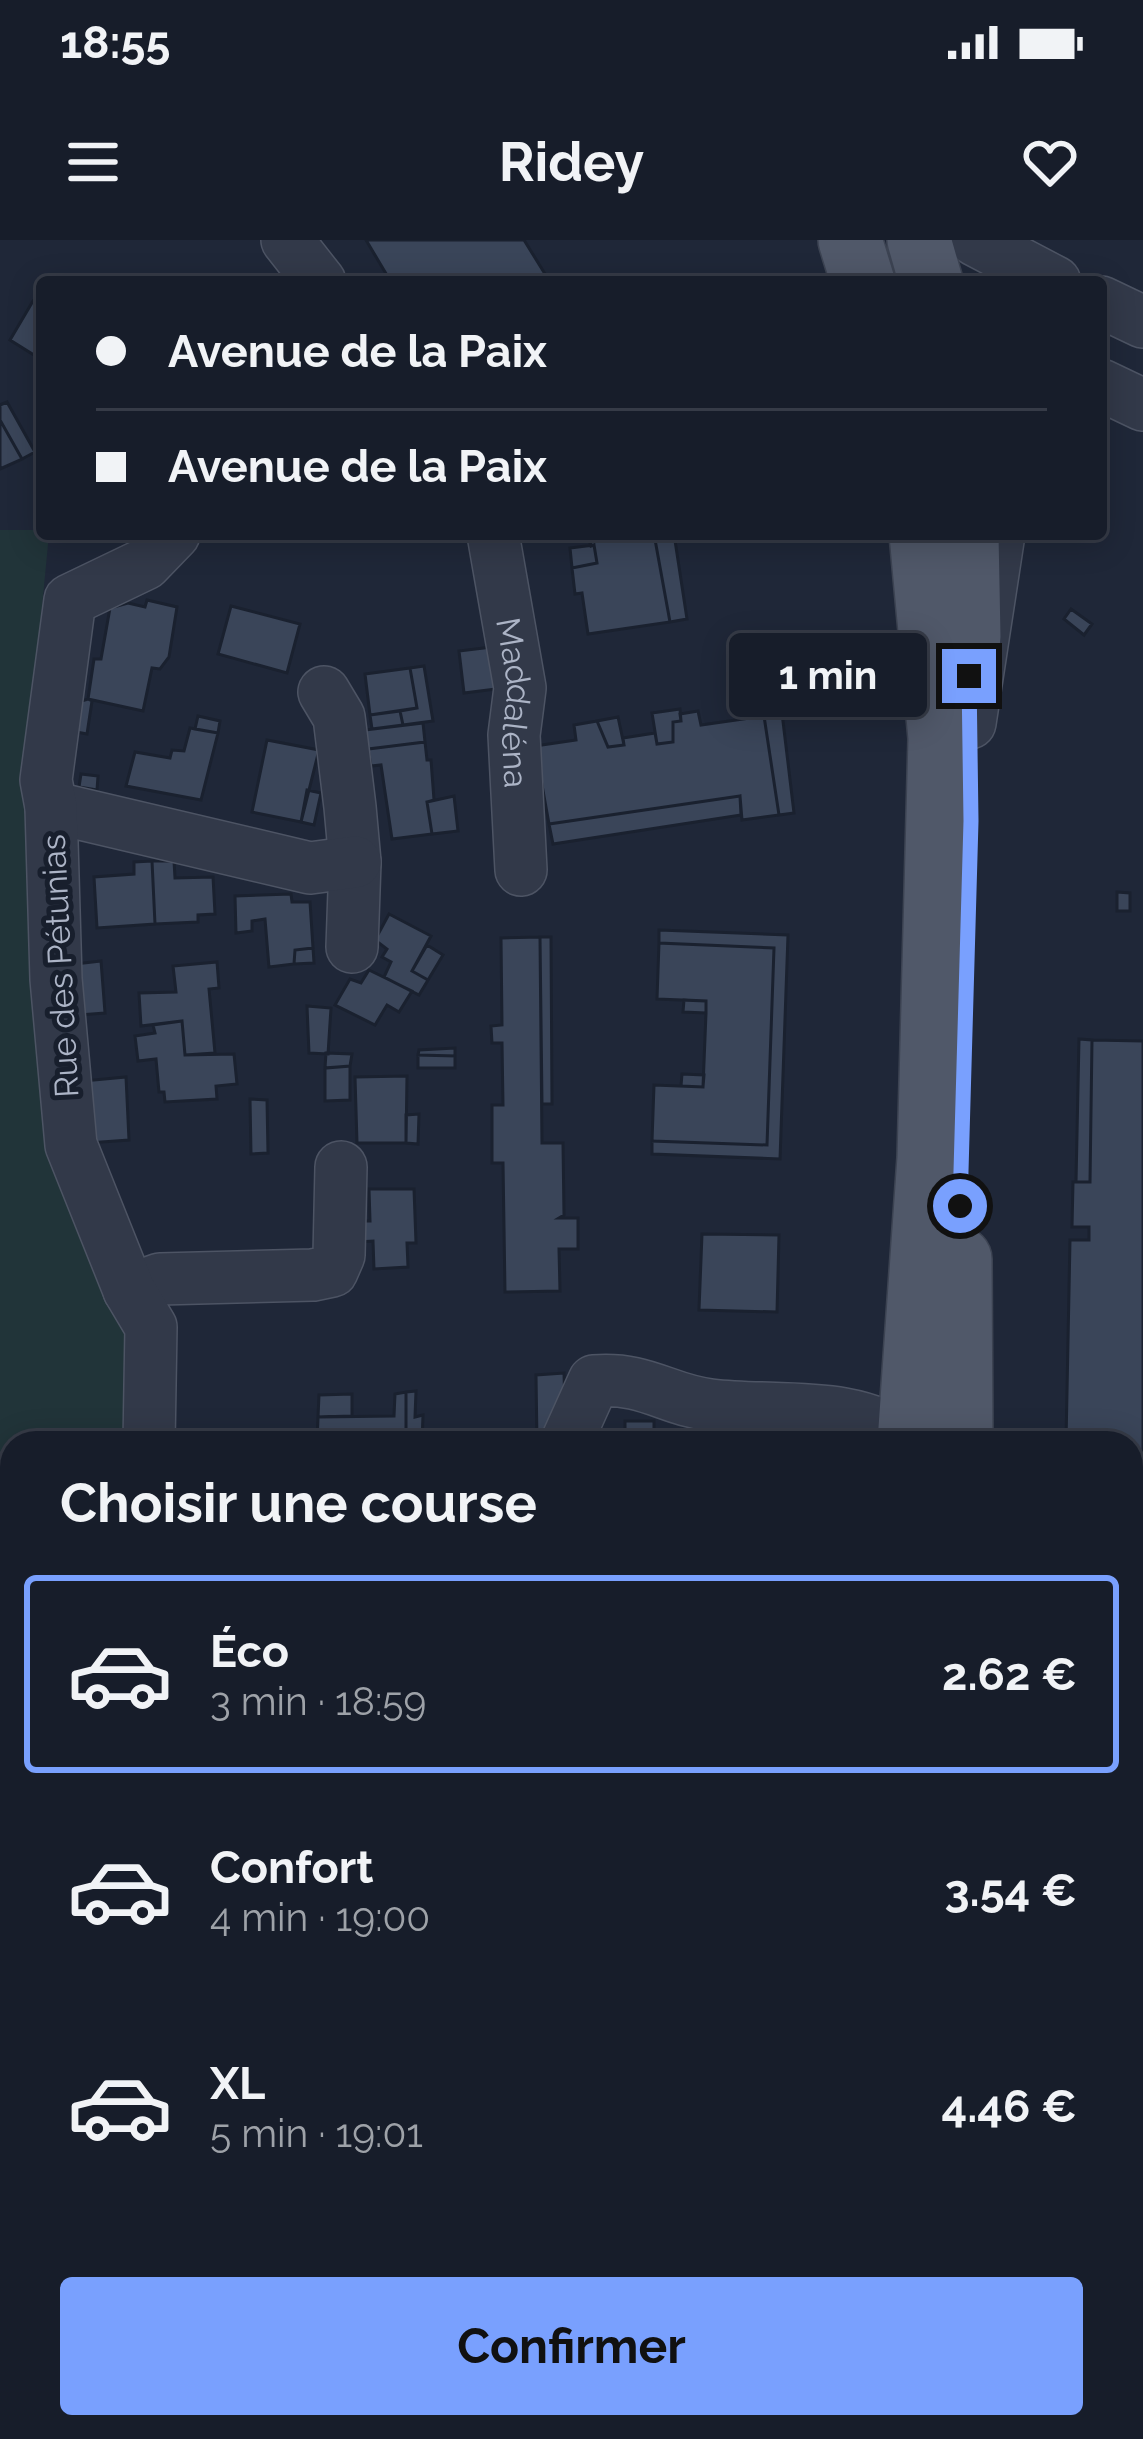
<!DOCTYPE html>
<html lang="fr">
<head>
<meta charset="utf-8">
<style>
  body { margin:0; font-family:Raleway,sans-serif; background:#202632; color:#f1f3f6; height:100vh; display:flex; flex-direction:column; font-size:45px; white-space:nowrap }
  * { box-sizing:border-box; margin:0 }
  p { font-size:39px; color:#9ea2a8 }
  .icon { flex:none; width:66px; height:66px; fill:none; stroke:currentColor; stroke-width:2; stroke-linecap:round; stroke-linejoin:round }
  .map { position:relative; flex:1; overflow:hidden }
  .details { position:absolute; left:0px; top:1191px; width:1143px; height:1008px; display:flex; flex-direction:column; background:#171d2a; border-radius:36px 36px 0 0; box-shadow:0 6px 30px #0003,0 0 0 3px #363b47 }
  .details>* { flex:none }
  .banner { position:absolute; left:36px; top:36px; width:1071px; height:264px; border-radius:12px; box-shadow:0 6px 30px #0003,0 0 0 3px #363b47; display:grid; align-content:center; height:264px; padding:0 60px; background:#171d2a }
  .end { position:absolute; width:54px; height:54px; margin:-27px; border:15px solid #79a0fe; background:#111; box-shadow:0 0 0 6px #111 }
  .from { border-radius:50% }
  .bubble { position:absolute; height:84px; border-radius:12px; background:#171d2a; box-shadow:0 6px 30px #0003,0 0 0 3px #363b47; font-size:39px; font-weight:700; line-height:84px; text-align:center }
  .banner b { display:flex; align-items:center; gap:42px; height:114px; font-size:45px }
  .banner b+b { border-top:3px solid #363b47 }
  .banner i { width:30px; height:30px; background:#f1f3f6 }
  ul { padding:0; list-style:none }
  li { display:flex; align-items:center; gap:36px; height:198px; margin:0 24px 18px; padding:0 36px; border:6px solid transparent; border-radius:12px }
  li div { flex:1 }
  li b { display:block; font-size:45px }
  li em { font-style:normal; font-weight:700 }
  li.selected { border-color:#79a0fe }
  li>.icon { width:108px; height:108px; stroke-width:1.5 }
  h2 { padding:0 60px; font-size:54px; line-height:144px }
  .primary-button { display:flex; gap:24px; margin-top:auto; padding:24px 60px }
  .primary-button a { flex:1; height:138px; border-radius:12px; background:#79a0fe; color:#111; font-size:48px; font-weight:700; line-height:138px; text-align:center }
  .status { display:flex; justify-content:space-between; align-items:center; height:84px; padding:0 60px; background:#171d2a; direction:ltr }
  .status svg { height:33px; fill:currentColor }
  header { display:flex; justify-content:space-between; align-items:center; height:156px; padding:0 60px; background:#171d2a; font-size:54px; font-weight:700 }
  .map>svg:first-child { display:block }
</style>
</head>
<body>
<div class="status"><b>18:55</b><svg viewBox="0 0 49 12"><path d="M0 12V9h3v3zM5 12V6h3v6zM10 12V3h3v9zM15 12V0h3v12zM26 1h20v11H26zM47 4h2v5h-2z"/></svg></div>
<header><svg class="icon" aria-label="menu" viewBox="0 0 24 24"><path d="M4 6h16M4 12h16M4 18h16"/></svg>Ridey<svg class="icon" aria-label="heart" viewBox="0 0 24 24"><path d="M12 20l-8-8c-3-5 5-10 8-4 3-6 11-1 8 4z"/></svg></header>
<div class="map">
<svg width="1143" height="2199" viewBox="0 0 1143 2199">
  <rect width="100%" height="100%" fill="#1f2738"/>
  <!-- green -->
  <path fill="#213439" d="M 0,290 L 42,290 L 42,294 L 49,294 L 25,545 L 137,1105 L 129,1203 L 12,1203 L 12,1530 L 0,1530 Z"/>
  <!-- building -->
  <path fill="#3a4559" stroke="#1a212f" stroke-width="3" d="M 366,0 L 524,0 L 550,42 L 391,42 Z
    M 33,61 L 42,66 L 39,100 L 42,102 L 42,120 L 10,100 Z
    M 7,162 L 35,212 L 22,219 L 0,180 L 0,165 Z
    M 0,180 L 22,219 L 0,229 Z
    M 587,294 L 654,294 L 670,382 L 588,394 L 582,353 L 575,354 L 572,328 L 597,323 L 594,305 L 591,306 Z
    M 654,294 L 674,294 L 687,379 L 670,382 Z
    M 594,305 L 597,323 L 572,328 L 570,308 Z
    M 147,360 L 177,367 L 169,417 L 160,429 L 152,428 L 143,471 L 88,459 L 94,419 L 101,419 L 110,368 L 128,363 L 145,367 Z
    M 231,366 L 300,384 L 287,433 L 218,414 Z
    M 1071,369 L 1092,384 L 1084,395 L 1064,379 Z
    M 492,407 L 496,449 L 464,453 L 459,411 Z
    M 424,426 L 433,481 L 403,485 L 400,471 L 417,468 L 410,428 Z
    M 410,428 L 417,468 L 370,475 L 365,434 Z
    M 88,459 L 92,461 L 87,494 L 71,491 L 75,463 Z
    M 680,469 L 681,481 L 673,482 L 673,502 L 657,504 L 652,473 Z
    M 400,471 L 403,485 L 372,489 L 370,475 Z
    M 698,471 L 701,485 L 764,476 L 779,575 L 742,580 L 740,556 L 549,584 L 535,506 L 576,500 L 574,485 L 597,481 L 608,507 L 624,505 L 623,498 L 655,493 L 657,504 L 673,502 L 673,482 L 681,481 L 680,474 Z
    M 782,473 L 794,573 L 779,575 L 764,476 Z
    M 198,476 L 220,481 L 218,493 L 195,489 Z
    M 618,477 L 624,505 L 608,507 L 597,481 Z
    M 423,483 L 425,502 L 368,509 L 365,490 Z
    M 190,488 L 218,493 L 201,560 L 126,546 L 135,512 L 170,518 L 172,510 L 184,511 Z
    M 267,500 L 319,510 L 301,582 L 252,572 Z
    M 425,502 L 427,520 L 431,520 L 434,560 L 427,562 L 432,594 L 392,599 L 381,525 L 371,526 L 368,509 Z
    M 81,534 L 98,536 L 97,550 L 79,547 Z
    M 307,550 L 321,553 L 314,585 L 301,582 Z
    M 454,556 L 458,591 L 432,594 L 427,562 Z
    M 740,556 L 741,575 L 553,604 L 549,584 Z
    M 152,621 L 155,684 L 97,688 L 94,637 L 134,634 L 134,622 Z
    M 152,621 L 174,621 L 175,638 L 213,637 L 215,674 L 198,675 L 198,682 L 155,684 Z
    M 1117,652 L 1130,653 L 1130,671 L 1117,671 Z
    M 291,654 L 292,662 L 310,662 L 313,708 L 295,710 L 294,724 L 269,727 L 265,679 L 252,681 L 252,691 L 236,693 L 235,656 Z
    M 389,674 L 431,696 L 412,731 L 428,740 L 419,755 L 384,737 L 391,722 L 382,717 L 387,709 L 375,700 Z
    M 659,690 L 788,695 L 780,919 L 652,914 L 652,901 L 767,905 L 774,708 L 659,703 Z
    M 540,697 L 542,903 L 563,903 L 564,975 L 559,978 L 578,978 L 578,1009 L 559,1009 L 560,1051 L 505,1052 L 503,923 L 492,923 L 492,865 L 503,865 L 502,803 L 492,803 L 491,786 L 502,785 L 501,698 Z
    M 540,697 L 551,697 L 552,864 L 542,864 Z
    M 659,703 L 774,708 L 767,905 L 652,901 L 654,845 L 703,847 L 706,773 L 706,761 L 657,759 Z
    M 427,705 L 443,715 L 428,740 L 412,731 Z
    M 313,708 L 314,723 L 294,724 L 295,710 Z
    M 101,721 L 105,773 L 79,775 L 75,724 Z
    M 217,722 L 219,748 L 209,749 L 215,813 L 185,815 L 182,781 L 141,786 L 139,753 L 176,752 L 173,726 Z
    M 369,730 L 412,751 L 399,772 L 387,765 L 375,785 L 335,765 L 350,739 L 361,743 Z
    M 684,760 L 706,761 L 706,773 L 683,772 Z
    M 307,766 L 331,768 L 328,814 L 309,813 Z
    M 182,781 L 185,815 L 234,814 L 237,844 L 216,846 L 217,859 L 165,862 L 164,852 L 159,852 L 156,819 L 138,821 L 135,796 L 155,793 L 153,785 Z
    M 1079,799 L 1092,800 L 1090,942 L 1076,942 Z
    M 1092,800 L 1143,801 L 1143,1382 L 1131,1382 L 1131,1203 L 1066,1203 L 1070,1000 L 1089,1000 L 1089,987 L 1072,987 L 1073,942 L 1090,942 Z
    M 455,808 L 455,816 L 418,815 L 419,810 Z
    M 326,813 L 352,814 L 350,826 L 325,828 Z
    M 418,815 L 455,816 L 455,828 L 418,828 Z
    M 350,826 L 350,860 L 325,861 L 325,828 Z
    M 682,834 L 704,835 L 703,847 L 681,846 Z
    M 407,836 L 406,903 L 357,903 L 355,837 Z
    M 126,837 L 129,900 L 88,903 L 83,841 Z
    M 250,859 L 267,860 L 268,913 L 251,914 Z
    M 419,874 L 418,904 L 406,903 L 406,875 Z
    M 369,949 L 414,949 L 416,1003 L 407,1003 L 408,1027 L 374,1029 L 373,1001 L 357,1002 L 357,981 L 370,981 Z
    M 702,994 L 779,995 L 777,1072 L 699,1070 Z
    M 564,1133 L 566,1203 L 537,1203 L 536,1135 Z
    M 416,1151 L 415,1177 L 423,1175 L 422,1203 L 406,1203 L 406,1152 Z
    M 406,1152 L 406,1203 L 317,1203 L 318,1177 L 394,1176 L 395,1154 Z
    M 352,1154 L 352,1176 L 318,1177 L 319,1155 Z
    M 625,1181 L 654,1181 L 654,1203 L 625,1203 Z
    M 756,1192 L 756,1203 L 701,1203 L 701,1193 Z
    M 681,1193 L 681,1203 L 654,1203 L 654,1194 Z
    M 1143,2126 L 1143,2174 L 1131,2175 L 1131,2127 Z
    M 1143,2174 L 1143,2199 L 1108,2198 L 1108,2187 L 1131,2187 L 1131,2175 Z
    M 61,2187 L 124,2187 L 125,2199 L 63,2199 Z
    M 501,2187 L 587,2187 L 587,2199 L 501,2199 Z
    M 716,2187 L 794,2187 L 795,2199 L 717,2199 Z"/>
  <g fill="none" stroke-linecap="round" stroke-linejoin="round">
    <!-- minor casing -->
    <g stroke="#4d5464" stroke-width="54">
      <g id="minor">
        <path d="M 287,0 L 320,42"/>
        <path d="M 975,0 L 1055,42"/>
        <path d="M 1101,62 L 1143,82"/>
        <path d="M 1101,145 L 1143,165"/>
        <path id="s1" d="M 493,294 L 520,448 L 514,495 L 521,630"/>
        <path d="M 324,452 L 339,477 L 350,567 L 355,622 L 352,707"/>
        <path d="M 970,483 L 999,294"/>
        <path d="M 51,567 L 310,628 L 355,622"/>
        <path d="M 129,1050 L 160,1039 L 313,1035 L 332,1031 L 339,1015 L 341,927"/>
        <path d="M 149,1203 L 151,1087 L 129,1050 L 71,905 L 56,739 L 51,567 L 46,540 L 70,360 L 145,324 L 174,294"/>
        <path d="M 566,1203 L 594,1141 C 647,1137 666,1160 711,1165 C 778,1173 854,1159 909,1201"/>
        <path d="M 0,1590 L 12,1589"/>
        <path d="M 1131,1732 L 1143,1731"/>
        <path d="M 0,2031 L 12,2023"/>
        <path d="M 1131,2100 L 1143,2099"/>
        <path d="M 154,2187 L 155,2199"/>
        <path d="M 402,2199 L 402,2187"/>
        <path d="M 637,2199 L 637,2187"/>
      </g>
    </g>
    <!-- major casing -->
    <g stroke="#3c4352" stroke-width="66">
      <path id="major" d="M 850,0 L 863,42
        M 919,0 L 931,42
        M 967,294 L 969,397
        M 960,1019 L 961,1203
        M 909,1203 L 929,918 L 940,498 L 921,294
        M 895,2187 L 895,2199"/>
    </g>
    <!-- minor -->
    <use href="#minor" stroke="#323949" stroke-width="51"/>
    <!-- major -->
    <use href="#major" stroke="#505869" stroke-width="63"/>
  </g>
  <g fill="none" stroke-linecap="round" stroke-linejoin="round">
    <!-- route -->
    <path stroke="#79a0fe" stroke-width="15" d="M 960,966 L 971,581 L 969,436"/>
  </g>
  <g text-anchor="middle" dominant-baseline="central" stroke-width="10" stroke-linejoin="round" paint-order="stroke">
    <!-- street labels -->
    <g font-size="33" fill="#acb4c6" stroke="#181f2d">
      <text stroke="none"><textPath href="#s1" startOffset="171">Maddaléna</textPath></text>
      <text transform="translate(60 726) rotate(-93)">Rue des Pétunias</text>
    </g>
  </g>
</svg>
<i class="end from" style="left:960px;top:966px"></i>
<i class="end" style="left:969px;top:436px"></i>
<div class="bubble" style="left:729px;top:393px;width:198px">1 min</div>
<div class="banner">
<b><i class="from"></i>Avenue de la Paix</b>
<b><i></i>Avenue de la Paix</b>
</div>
<section class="details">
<h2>Choisir une course</h2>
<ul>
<li class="selected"><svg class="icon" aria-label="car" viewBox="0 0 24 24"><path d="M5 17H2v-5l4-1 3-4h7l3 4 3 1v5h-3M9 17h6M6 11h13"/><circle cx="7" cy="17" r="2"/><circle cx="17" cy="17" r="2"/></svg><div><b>Éco</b><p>3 min · 18:59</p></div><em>2.62 €</em></li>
<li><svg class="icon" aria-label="car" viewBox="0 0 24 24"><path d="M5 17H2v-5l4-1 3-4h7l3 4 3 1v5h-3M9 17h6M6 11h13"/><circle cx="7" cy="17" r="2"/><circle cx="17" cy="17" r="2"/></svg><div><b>Confort</b><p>4 min · 19:00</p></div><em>3.54 €</em></li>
<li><svg class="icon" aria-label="car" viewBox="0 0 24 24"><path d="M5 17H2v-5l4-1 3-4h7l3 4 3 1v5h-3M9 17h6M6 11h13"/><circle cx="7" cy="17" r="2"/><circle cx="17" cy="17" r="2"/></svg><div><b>XL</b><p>5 min · 19:01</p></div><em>4.46 €</em></li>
</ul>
<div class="primary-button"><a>Confirmer</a></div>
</section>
</div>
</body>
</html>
